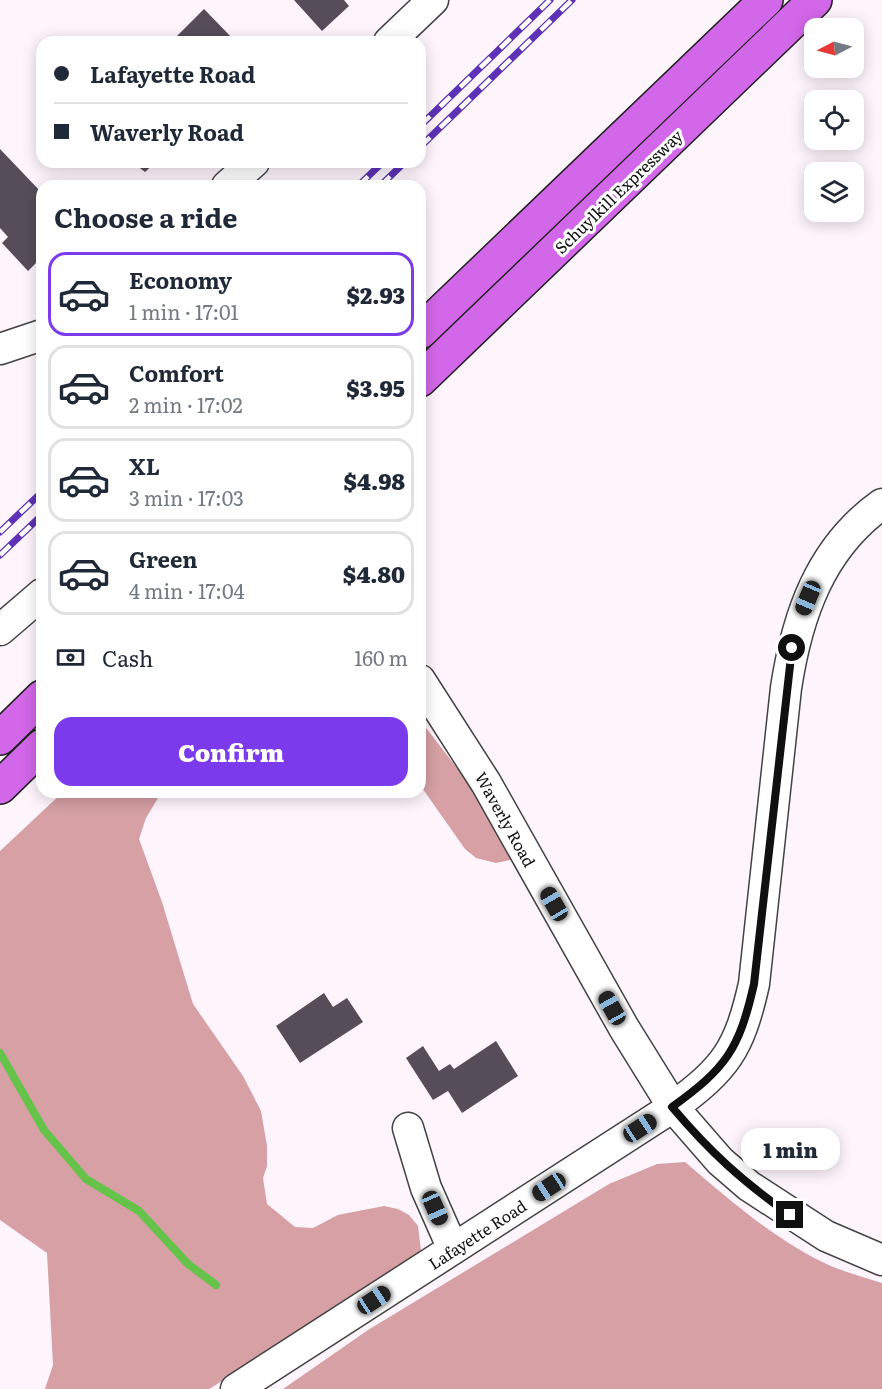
<!DOCTYPE html>
<html lang="en">
<head>
<meta charset="utf-8">
<style>
  body { margin:0; font-family:Literata,serif; background:#f2f2f3; color:#1f2937; height:100vh; display:flex; flex-direction:column; font-size:22px; white-space:nowrap }
  * { box-sizing:border-box; margin:0 }
  p { font-size:20px; color:#747a83 }
  .icon { flex:none; width:33px; height:33px; fill:none; stroke:currentColor; stroke-width:2; stroke-linecap:round; stroke-linejoin:round }
  .map { position:relative; flex:1; overflow:hidden }
  .panel { position:absolute; left:36px; top:180px; width:390px; height:618px; display:flex; flex-direction:column; background:#fff; border-radius:18px; box-shadow:0 3px 15px #0003 }
  .panel>* { flex:none }
  .hud { position:absolute; left:36px; top:36px; width:390px; height:132px; border-radius:18px; box-shadow:0 3px 15px #0003; display:grid; align-content:center; height:132px; padding:0 18px; background:#fff }
  .needle { width:39px; rotate:264deg }
  .fabs { position:absolute; left:804px; top:18px; display:grid; gap:12px }
  .fabs a { display:grid; place-items:center; width:60px; height:60px; border-radius:12px; background:#fff; box-shadow:0 3px 15px #0003; font-size:30px }
  .end { position:absolute; width:27px; height:27px; margin:-14px; border:8px solid #101010; background:#fff; box-shadow:0 0 0 3px #fff }
  .from { border-radius:50% }
  .bubble { position:absolute; height:42px; border-radius:18px; background:#fff; box-shadow:0 3px 15px #0003; font-size:20px; font-weight:800; line-height:42px; text-align:center }
  .car { position:absolute; width:18px; height:36px; margin:-18px -9px; border-radius:8px; box-shadow:0 0 4px 2px #0007; background:linear-gradient(#222 24%,#8ab4d8 0 40%,#222 0 76%,#8ab4d8 0 86%,#222 0) }
  .hud b { display:flex; align-items:center; gap:21px; height:57px; font-size:22px }
  .hud b+b { border-top:2px solid #e0e1e3 }
  .hud i { width:15px; height:15px; background:#1f2937 }
  ul { padding:0; list-style:none }
  li { display:flex; align-items:center; gap:18px; height:84px; margin:0 12px 9px; padding:0 6px; border:3px solid #e0e1e3; border-radius:18px }
  li div { flex:1 }
  li b { display:block; font-size:22px }
  li em { font-style:normal; font-weight:800 }
  li.on { border-color:#7c3aed }
  li>.icon { width:54px; height:54px; stroke-width:1.5 }
  h2 { padding:0 18px; font-size:27px; line-height:72px }
  .pay { display:flex; align-items:center; gap:15px; height:66px; padding:0 18px; font-size:22px }
  .pay p { margin-inline-start:auto }
  .primary-button { display:flex; gap:12px; margin-top:auto; padding:12px 18px }
  .primary-button a { flex:1; height:69px; border-radius:18px; background:#7c3aed; color:#fff; font-size:24px; font-weight:800; line-height:69px; text-align:center }
  .map>svg:first-child { display:block }
</style>
</head>
<body>
<div class="map">
<svg width="882" height="1389" viewBox="0 0 882 1389">
  <rect width="100%" height="100%" fill="#fef4fc"/>
  <!-- forest -->
  <path fill="#d6a0a4" d="M 420,720 L 501,825 L 513,853 L 510,860 L 496,863 L 476,858 L 465,849 L 420,785 Z
    M 63,792 L 165,792 L 158,798 L 146,818 L 139,839 L 162,902 L 193,1004 L 243,1076 L 261,1111 L 267,1146 L 267,1166 L 263,1178 L 267,1204 L 295,1227 L 313,1228 L 338,1215 L 384,1206 L 398,1209 L 409,1215 L 418,1226 L 421,1251 L 415,1263 L 209,1389 L 45,1389 L 53,1365 L 47,1253 L 0,1220 L 0,851 Z
    M 685,1162 C 731,1201 777,1242 833,1267 C 849,1273 866,1278 882,1283 L 882,1389 L 283,1389 L 368,1330 L 609,1184 L 657,1164 Z"/>
  <g fill="none" stroke-linecap="round" stroke-linejoin="round">
    <!-- stream -->
    <path stroke="#65c349" stroke-width="8" d="M 0,1053 L 44,1130 L 86,1179 L 139,1211 L 188,1264 L 216,1285"/>
  </g>
  <!-- building -->
  <path fill="#554d58" d="M 294,0 L 344,0 L 349,6 L 322,31 Z
    M 204,9 L 236,42 L 183,42 L 177,36 Z
    M 0,149 L 42,193 L 42,257 L 28,271 L 2,243 L 8,237 L 0,228 Z
    M 132,162 L 156,162 L 145,172 Z
    M 324,993 L 333,1007 L 347,998 L 363,1022 L 300,1063 L 276,1026 Z
    M 496,1041 L 518,1076 L 462,1113 L 448,1091 L 433,1100 L 406,1058 L 423,1046 L 439,1071 L 450,1064 L 454,1069 Z"/>
  <g fill="none" stroke-linecap="round" stroke-linejoin="round">
    <!-- minor casing -->
    <g stroke="#434343" stroke-width="33">
      <path id="minor" d="M 389,42 L 433,0
        M 227,186 L 254,162
        M 0,349 L 42,335
        M 0,630 L 42,594
        M 420,680 L 486,783 L 624,1028 L 673,1107 L 720,1161 L 749,1186 L 826,1236 L 882,1260
        M 408,1128 L 426,1188 L 453,1249
        M 236,1389 L 673,1107 C 726,1068 739,1050 754,984 L 786,688 C 797,616 820,548 882,504"/>
    </g>
    <!-- highway casing -->
    <g stroke="#212121" stroke-width="36">
      <path id="highway" d="M 420,332 L 766,0
        M 420,380 L 815,0
        M 0,738 L 42,697
        M 0,787 L 42,746"/>
    </g>
    <!-- minor -->
    <use href="#minor" stroke="#fff" stroke-width="30"/>
    <!-- highway -->
    <use href="#highway" stroke="#d367e9" stroke-width="33"/>
    <!-- rail casing -->
    <g stroke="#5d32b6" stroke-width="7">
      <path id="rail" d="M 420,126 L 550,0
        M 420,147 L 572,0
        M 358,186 L 383,162
        M 380,186 L 405,162
        M 0,532 L 42,492
        M 0,555 L 42,515"/>
    </g>
    <!-- rail -->
    <use href="#rail" stroke="#fff" stroke-width="4.5" stroke-dasharray="14" stroke-linecap="butt"/>
  </g>
  <g fill="none" stroke-linecap="round" stroke-linejoin="round">
    <!-- route -->
    <path stroke="#101010" stroke-width="8" d="M 790,1215 C 742,1181 710,1152 672,1107 C 726,1068 739,1050 754,984 L 792,648"/>
  </g>
  <g text-anchor="middle" dominant-baseline="central" stroke-width="6" stroke-linejoin="round" paint-order="stroke">
    <!-- street labels -->
    <g font-size="16" fill="#101010" stroke="#fff">
      <text transform="translate(618 191) rotate(-44)">Schuylkill Expressway</text>
      <text transform="translate(506 819) rotate(61)">Waverly Road</text>
      <text transform="translate(477 1234) rotate(-33)">Lafayette Road</text>
    </g>
  </g>
</svg>
<div class="fabs">
<a><svg class="needle" viewBox="-14 -14 28 28"><path d="M0-13l5 13h-10z" fill="#e53935"/><path d="M0 13l5-13h-10z" fill="#747a83"/></svg></a>
<a><svg class="icon" aria-label="locate" viewBox="0 0 24 24"><circle cx="12" cy="12" r="6"/><path d="M12 2v4M12 18v4M2 12h4M18 12h4"/></svg></a>
<a><svg class="icon" aria-label="layers" viewBox="0 0 24 24"><path d="M12 4l9 5-9 5-9-5zM3 14l9 5 9-5"/></svg></a>
</div>
<i class="end from" style="left:792px;top:648px"></i>
<i class="end" style="left:790px;top:1215px"></i>
<div class="bubble" style="left:741px;top:1128px;width:99px">1 min</div>
<i class="car" style="left:808px;top:598px;rotate:203deg"></i>
<i class="car" style="left:554px;top:904px;rotate:330deg"></i>
<i class="car" style="left:612px;top:1008px;rotate:331deg"></i>
<i class="car" style="left:640px;top:1128px;rotate:57deg"></i>
<i class="car" style="left:549px;top:1187px;rotate:237deg"></i>
<i class="car" style="left:435px;top:1208px;rotate:156deg"></i>
<i class="car" style="left:374px;top:1300px;rotate:57deg"></i>
<div class="hud">
<b><i class="from"></i>Lafayette Road</b>
<b><i></i>Waverly Road</b>
</div>
<section class="panel">
<h2>Choose a ride</h2>
<ul>
<li class="on"><svg class="icon" aria-label="car" viewBox="0 0 24 24"><path d="M5 17H2v-5l4-1 3-4h7l3 4 3 1v5h-3M9 17h6M6 11h13"/><circle cx="7" cy="17" r="2"/><circle cx="17" cy="17" r="2"/></svg><div><b>Economy</b><p>1 min · 17:01</p></div><em>$2.93</em></li>
<li><svg class="icon" aria-label="car" viewBox="0 0 24 24"><path d="M5 17H2v-5l4-1 3-4h7l3 4 3 1v5h-3M9 17h6M6 11h13"/><circle cx="7" cy="17" r="2"/><circle cx="17" cy="17" r="2"/></svg><div><b>Comfort</b><p>2 min · 17:02</p></div><em>$3.95</em></li>
<li><svg class="icon" aria-label="car" viewBox="0 0 24 24"><path d="M5 17H2v-5l4-1 3-4h7l3 4 3 1v5h-3M9 17h6M6 11h13"/><circle cx="7" cy="17" r="2"/><circle cx="17" cy="17" r="2"/></svg><div><b>XL</b><p>3 min · 17:03</p></div><em>$4.98</em></li>
<li><svg class="icon" aria-label="car" viewBox="0 0 24 24"><path d="M5 17H2v-5l4-1 3-4h7l3 4 3 1v5h-3M9 17h6M6 11h13"/><circle cx="7" cy="17" r="2"/><circle cx="17" cy="17" r="2"/></svg><div><b>Green</b><p>4 min · 17:04</p></div><em>$4.80</em></li>
</ul>
<div class="pay"><svg class="icon" aria-label="cash" viewBox="0 0 24 24"><path d="M3 7h18v10H3z"/><circle cx="12" cy="12" r="2"/></svg>Cash<p>160 m</p></div>
<div class="primary-button"><a>Confirm</a></div>
</section>
</div>
</body>
</html>
